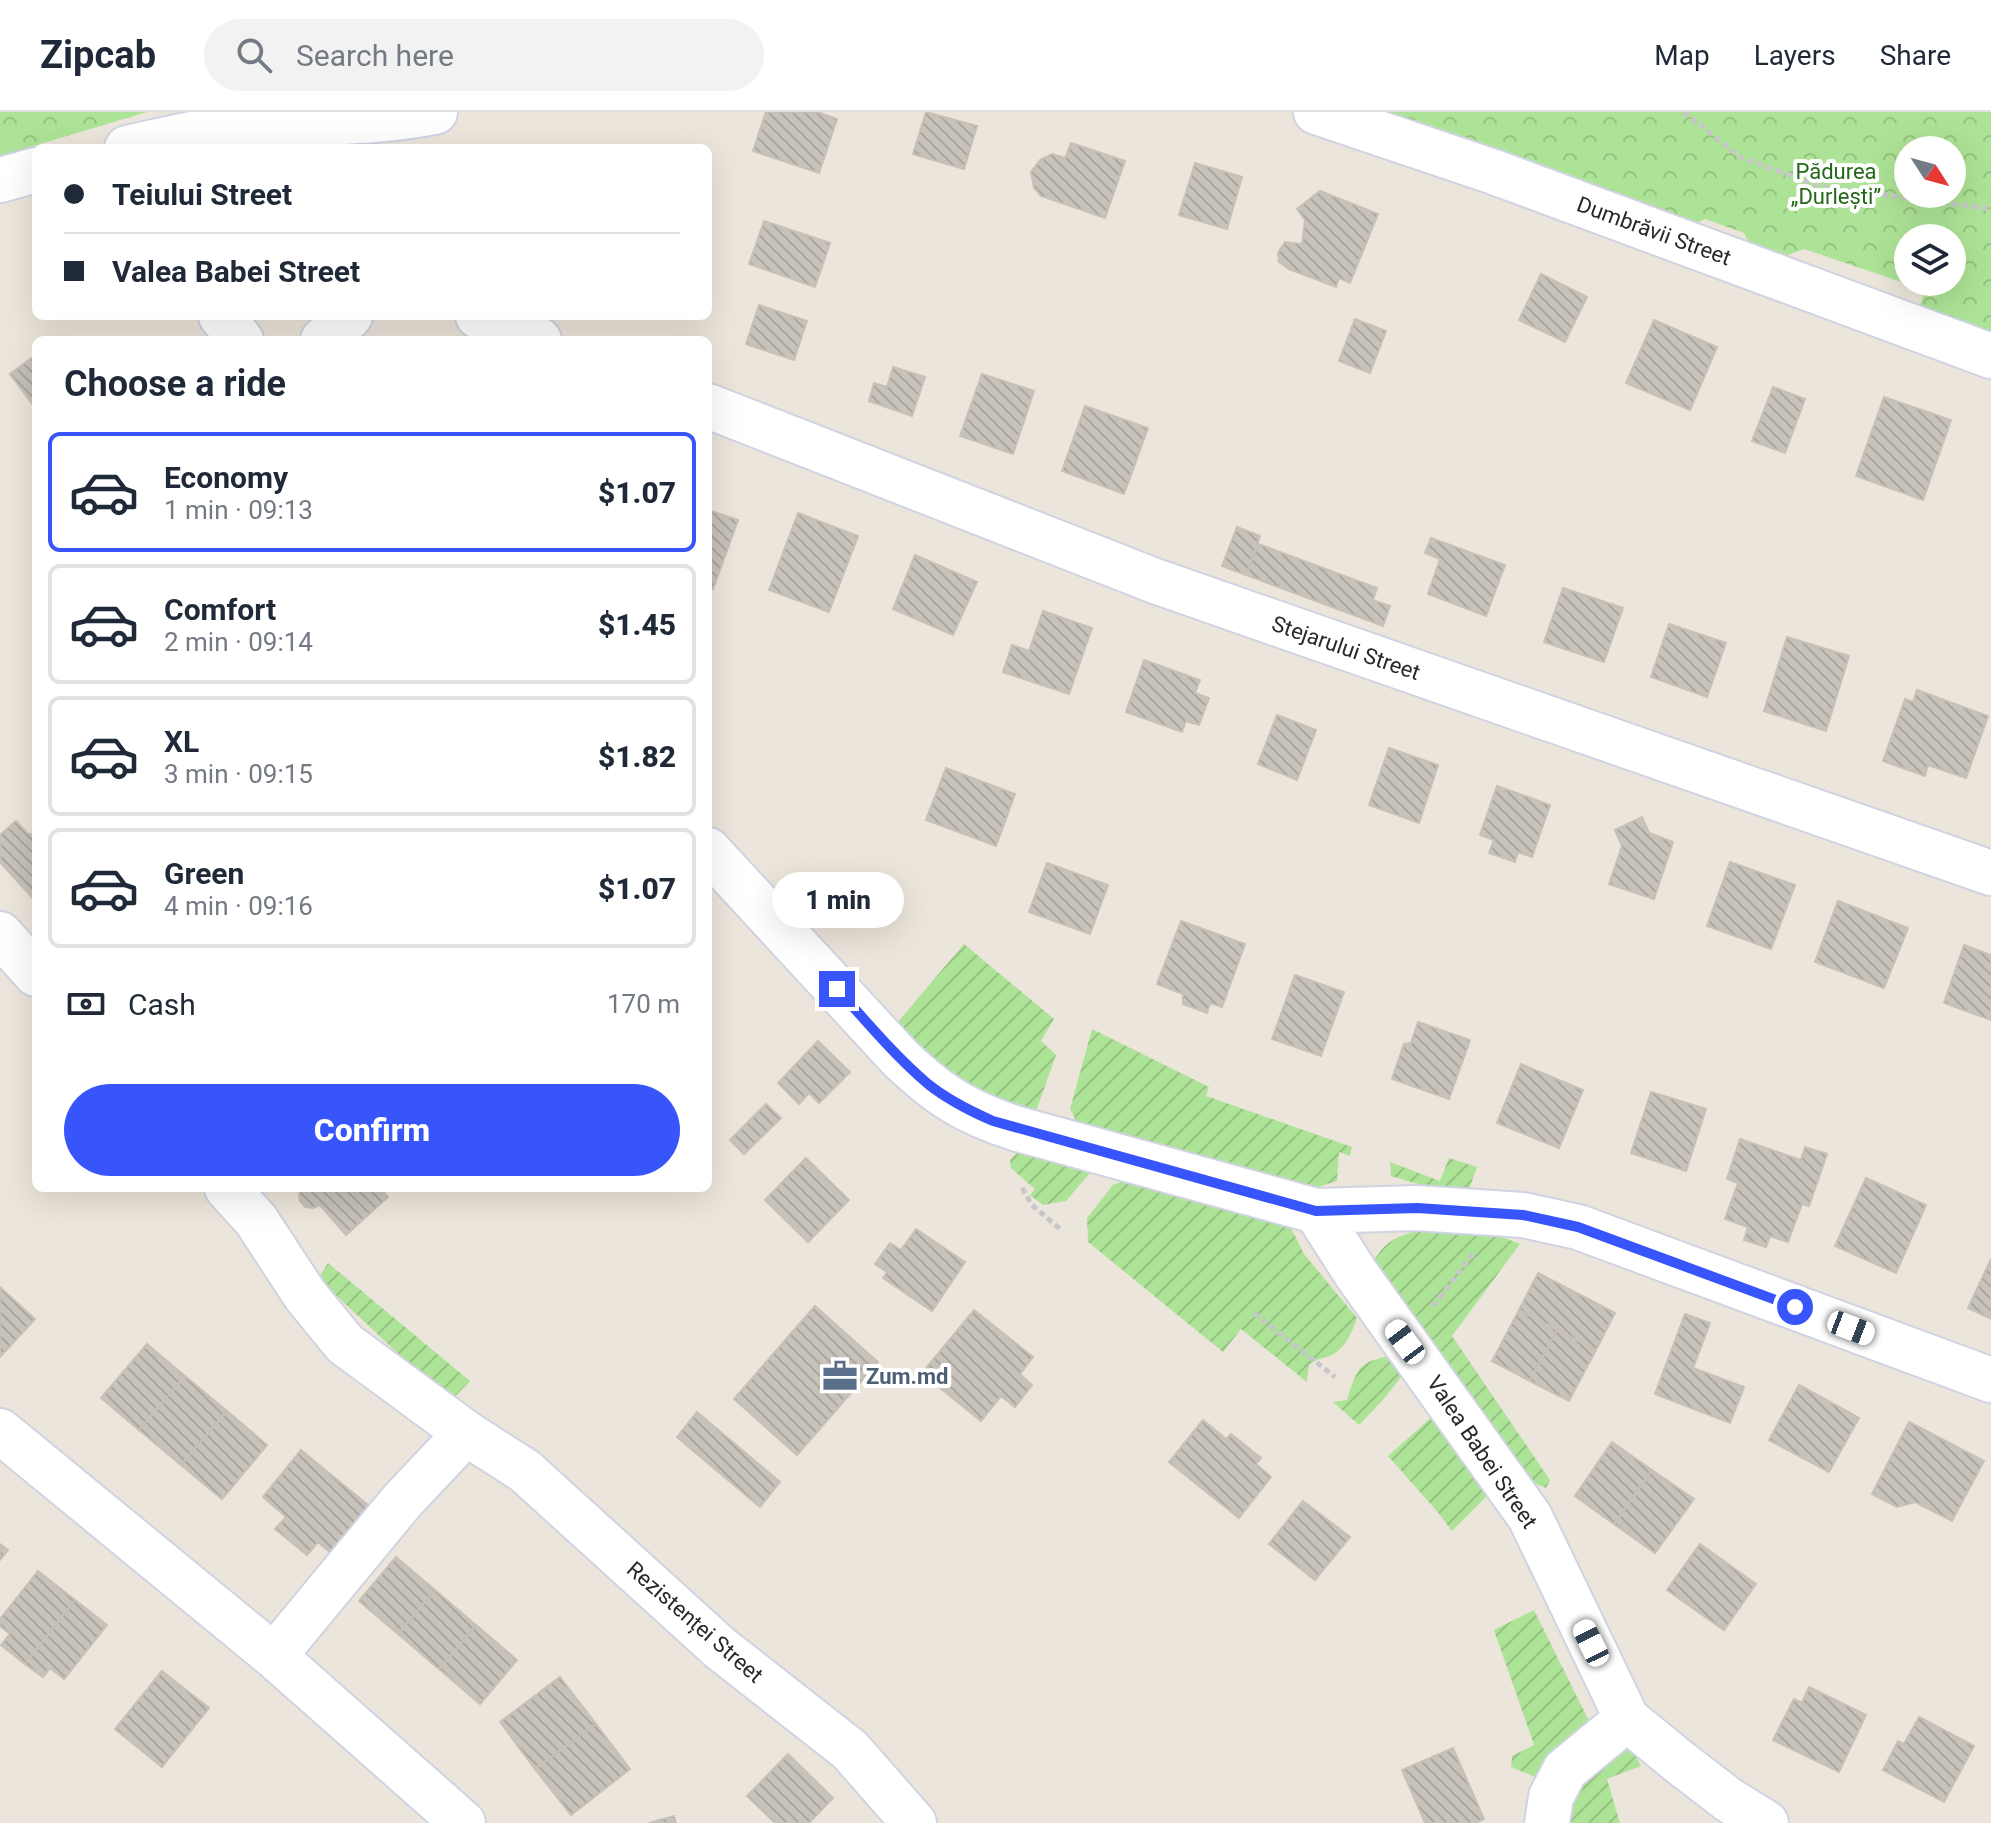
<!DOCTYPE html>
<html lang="en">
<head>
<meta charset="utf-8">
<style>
  body { margin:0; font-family:Roboto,sans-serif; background:#f2f2f3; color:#1f2937; height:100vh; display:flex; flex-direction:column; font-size:30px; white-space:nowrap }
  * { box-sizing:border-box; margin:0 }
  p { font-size:26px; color:#747a83 }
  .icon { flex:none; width:44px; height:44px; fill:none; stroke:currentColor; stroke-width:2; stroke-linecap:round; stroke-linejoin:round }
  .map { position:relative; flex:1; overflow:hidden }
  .sheet { position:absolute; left:32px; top:224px; width:680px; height:856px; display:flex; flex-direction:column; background:#fff; border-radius:12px; box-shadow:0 8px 32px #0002 }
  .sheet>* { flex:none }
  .hud { position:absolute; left:32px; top:32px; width:680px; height:176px; border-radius:12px; box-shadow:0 8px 32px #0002; display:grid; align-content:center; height:176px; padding:0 32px; background:#fff }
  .needle { width:52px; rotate:126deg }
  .fabs { position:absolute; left:1894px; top:24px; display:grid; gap:16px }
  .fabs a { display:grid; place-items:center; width:72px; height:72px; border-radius:50%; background:#fff; box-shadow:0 8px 32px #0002; font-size:40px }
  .end { position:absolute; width:36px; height:36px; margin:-18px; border:10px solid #3854fb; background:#fff; box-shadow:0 0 0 4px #fff }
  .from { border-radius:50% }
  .bubble { position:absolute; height:56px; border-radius:28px; background:#fff; box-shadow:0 8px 32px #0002; font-size:26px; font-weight:800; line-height:56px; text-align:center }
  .car { position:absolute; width:24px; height:48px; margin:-24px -12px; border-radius:10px; box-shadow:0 0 6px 2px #0007; background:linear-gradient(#fff 24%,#345 0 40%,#fff 0 76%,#345 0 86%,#fff 0) }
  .hud b { display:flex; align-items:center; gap:28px; height:76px; font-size:30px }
  .hud b+b { border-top:2px solid #e0e1e3 }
  .hud i { width:20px; height:20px; background:#1f2937 }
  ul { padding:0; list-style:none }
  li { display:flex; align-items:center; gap:24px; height:120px; margin:0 16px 12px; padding:0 16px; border:4px solid #e0e1e3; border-radius:12px }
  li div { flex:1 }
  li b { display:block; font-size:30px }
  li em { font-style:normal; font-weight:800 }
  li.on { border-color:#3854fb }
  li>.icon { width:72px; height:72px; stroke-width:1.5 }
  h2 { padding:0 32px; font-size:36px; line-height:96px }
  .pay { display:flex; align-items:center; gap:20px; height:88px; padding:0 32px; font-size:30px }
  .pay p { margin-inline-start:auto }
  .action { display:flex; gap:16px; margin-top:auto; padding:16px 32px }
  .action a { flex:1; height:92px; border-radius:48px; background:#3854fb; color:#fff; font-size:32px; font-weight:800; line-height:92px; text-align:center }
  header { display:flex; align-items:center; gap:48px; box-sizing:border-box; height:112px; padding:0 40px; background:#fff; border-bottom:2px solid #e0e1e3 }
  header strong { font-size:38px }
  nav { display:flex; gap:44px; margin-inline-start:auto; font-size:28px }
  .search { width:560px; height:72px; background:#f2f2f3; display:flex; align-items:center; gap:20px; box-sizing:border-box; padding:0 28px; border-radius:44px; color:#747a83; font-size:30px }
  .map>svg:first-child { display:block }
</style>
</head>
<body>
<header>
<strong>Zipcab</strong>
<div class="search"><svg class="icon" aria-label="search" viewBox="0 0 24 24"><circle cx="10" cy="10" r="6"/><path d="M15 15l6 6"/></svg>Search here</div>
<nav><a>Map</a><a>Layers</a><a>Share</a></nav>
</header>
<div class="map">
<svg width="1991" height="1711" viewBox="0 0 1991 1711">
  <defs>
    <pattern id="forest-crowns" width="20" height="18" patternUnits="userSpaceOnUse" patternTransform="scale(2)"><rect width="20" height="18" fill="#ade396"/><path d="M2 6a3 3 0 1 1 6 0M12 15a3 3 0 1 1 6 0" fill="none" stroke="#95c381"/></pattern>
    <pattern id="garden-furrows" width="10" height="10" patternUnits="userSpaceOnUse" patternTransform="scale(2)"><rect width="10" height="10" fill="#ade396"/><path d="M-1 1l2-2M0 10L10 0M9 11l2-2" fill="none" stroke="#95c381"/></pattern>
    <pattern id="building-back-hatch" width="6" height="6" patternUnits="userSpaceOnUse" patternTransform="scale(2)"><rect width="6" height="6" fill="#c7c2ba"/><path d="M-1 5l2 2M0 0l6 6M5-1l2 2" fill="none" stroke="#aba7a0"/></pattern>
  </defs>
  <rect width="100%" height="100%" fill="#ece5db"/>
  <!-- forest -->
  <path fill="url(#forest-crowns)" fill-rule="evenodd" d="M 0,0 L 147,0 L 0,44 Z
    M 1382,0 L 1991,0 L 1991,224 L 1919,197 L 1925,178 L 1804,137 L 1780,146 L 1752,137 L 1744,121 L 1705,107 L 1690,114 ZM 1908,38 L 1952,38 L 1952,82 L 1908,82 ZM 1908,126 L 1952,126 L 1952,170 L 1908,170 Z"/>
  <!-- garden -->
  <path fill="url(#garden-furrows)" d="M 964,832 L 1054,907 L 1041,929 L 1056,943 L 1035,1002 L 957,976 L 896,912 Z
    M 1092,917 L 1209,975 L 1206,984 L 1352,1035 L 1350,1044 L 1339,1040 L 1337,1069 L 1318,1075 L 1202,1047 L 1072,1010 L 1075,1006 L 1070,997 Z
    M 1022,1035 L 1079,1048 L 1090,1061 L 1066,1089 L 1043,1093 L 1030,1083 L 1035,1077 L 1011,1056 L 1010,1048 Z
    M 1449,1046 L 1477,1055 L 1468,1080 L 1455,1083 L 1391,1064 L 1390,1050 L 1440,1069 Z
    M 1136,1064 L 1278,1105 L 1291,1116 L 1304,1142 L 1357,1206 C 1352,1220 1347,1233 1334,1242 C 1326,1247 1320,1244 1309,1253 L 1307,1270 L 1241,1217 L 1223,1240 L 1088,1130 L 1087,1106 L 1113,1073 Z
    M 1430,1115 L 1492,1121 L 1520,1132 L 1452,1224 L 1550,1368 L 1546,1376 L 1528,1368 L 1369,1156 C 1388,1124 1397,1125 1430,1115 Z
    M 328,1151 L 470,1269 L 450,1290 L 322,1170 L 321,1162 Z
    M 1399,1242 L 1407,1258 L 1381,1290 L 1359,1313 L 1333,1290 L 1347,1288 C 1359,1250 1361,1250 1399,1242 Z
    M 1433,1304 L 1489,1382 L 1452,1419 L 1436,1398 L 1388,1344 Z
    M 1534,1498 L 1592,1615 L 1535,1665 L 1511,1655 L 1512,1644 L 1534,1633 L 1494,1518 Z
    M 1632,1637 L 1641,1654 L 1607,1667 L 1620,1711 L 1561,1711 L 1563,1693 L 1604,1644 Z"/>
  <!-- building -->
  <path fill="url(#building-back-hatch)" stroke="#c7c1b5" stroke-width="2" d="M 766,0 L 817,0 L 837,7 L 819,61 L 753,39 Z
    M 926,0 L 977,14 L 964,57 L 913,42 Z
    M 1071,31 L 1125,49 L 1105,106 L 1041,84 L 1034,76 L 1031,60 L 1040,48 L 1052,42 L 1065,46 Z
    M 1195,51 L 1242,65 L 1227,117 L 1179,103 Z
    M 1320,79 L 1378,102 L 1350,171 L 1339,166 L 1336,175 L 1289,157 L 1279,150 L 1278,141 L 1285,130 L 1302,132 L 1305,108 L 1297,97 Z
    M 764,109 L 830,131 L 815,175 L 749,152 Z
    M 1541,162 L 1587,185 L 1565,230 L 1519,208 Z
    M 759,193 L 807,209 L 794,248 L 746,232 Z
    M 1355,207 L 1386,219 L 1370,261 L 1339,249 Z
    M 1654,208 L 1717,235 L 1690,298 L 1626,271 Z
    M 36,243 L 36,297 L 10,262 Z
    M 893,255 L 925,265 L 912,304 L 869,289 L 874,271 L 887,275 Z
    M 982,262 L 1034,279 L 1013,342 L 960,324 Z
    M 1773,275 L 1805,287 L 1785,341 L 1752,329 Z
    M 1884,285 L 1951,308 L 1923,388 L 1856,364 Z
    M 1085,294 L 1148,316 L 1124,382 L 1062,359 Z
    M 708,398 L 738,408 L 713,477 L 708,475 Z
    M 798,401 L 858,424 L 829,500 L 769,478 Z
    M 1237,415 L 1260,424 L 1246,463 L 1222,454 Z
    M 1431,426 L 1505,453 L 1486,504 L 1428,482 L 1440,447 L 1425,441 Z
    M 1258,432 L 1377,476 L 1373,488 L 1390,494 L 1383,514 L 1246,463 Z
    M 915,443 L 977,470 L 953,523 L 893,497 Z
    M 1563,476 L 1623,496 L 1604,550 L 1544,530 Z
    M 1043,499 L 1092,516 L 1069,582 L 1003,560 L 1012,533 L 1029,539 Z
    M 1669,512 L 1726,531 L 1707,585 L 1651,565 Z
    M 1787,525 L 1849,544 L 1826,619 L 1764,599 Z
    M 1144,548 L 1200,568 L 1195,581 L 1209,586 L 1199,613 L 1186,609 L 1182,620 L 1126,600 Z
    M 1917,578 L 1988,604 L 1966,666 L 1928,653 L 1925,664 L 1883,649 L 1905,587 L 1913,590 Z
    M 1277,603 L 1316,618 L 1297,668 L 1258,652 Z
    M 1389,636 L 1438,653 L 1419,711 L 1369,693 Z
    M 946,656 L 1015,682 L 996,734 L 926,708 Z
    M 1497,674 L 1550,693 L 1532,745 L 1518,740 L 1515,750 L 1489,741 L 1494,728 L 1480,723 Z
    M 1642,705 L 1649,721 L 1673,730 L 1654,787 L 1609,772 L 1622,734 L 1615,718 Z
    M 16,709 L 28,722 L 36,722 L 36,790 L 0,750 L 0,723 Z
    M 1730,750 L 1795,773 L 1771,837 L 1707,814 Z
    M 1047,751 L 1108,773 L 1090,822 L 1029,800 Z
    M 1838,789 L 1908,816 L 1884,876 L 1815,850 Z
    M 1181,809 L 1245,832 L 1222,895 L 1210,891 L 1207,901 L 1183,892 L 1183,882 L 1157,872 Z
    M 1964,833 L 1991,843 L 1991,908 L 1944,891 Z
    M 1295,863 L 1344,880 L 1321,944 L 1272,927 Z
    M 1418,910 L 1470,928 L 1449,987 L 1392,967 L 1404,932 L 1411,931 Z
    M 818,929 L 850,960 L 819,991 L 809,981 L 799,992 L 778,971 Z
    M 1521,952 L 1583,978 L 1559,1036 L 1497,1011 Z
    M 1651,980 L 1706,997 L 1686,1059 L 1631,1041 Z
    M 766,992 L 781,1006 L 744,1042 L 730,1028 Z
    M 1740,1027 L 1801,1048 L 1805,1035 L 1827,1042 L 1809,1094 L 1802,1092 L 1788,1130 L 1770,1124 L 1766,1135 L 1744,1128 L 1748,1115 L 1725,1107 L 1738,1071 L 1727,1067 Z
    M 806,1046 L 849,1088 L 808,1130 L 765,1088 Z
    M 1866,1066 L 1926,1093 L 1896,1161 L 1835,1134 Z
    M 301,1076 L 380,1076 L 388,1085 L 346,1123 L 320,1093 L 313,1096 L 305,1095 L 300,1089 L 299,1083 Z
    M 916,1117 L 965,1150 L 932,1199 L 883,1166 L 887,1160 L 875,1152 L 890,1131 L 901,1138 Z
    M 1991,1147 L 1991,1207 L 1968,1196 Z
    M 1538,1161 L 1615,1201 L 1596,1238 L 1519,1198 Z
    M 0,1175 L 35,1207 L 0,1245 Z
    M 815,1194 L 878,1250 L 797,1343 L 734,1287 Z
    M 974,1198 L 1033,1245 L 1020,1262 L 1032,1273 L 1015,1295 L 1001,1284 L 981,1309 L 922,1261 Z
    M 1519,1198 L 1557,1218 L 1530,1269 L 1492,1249 Z
    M 1685,1202 L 1710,1211 L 1693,1256 L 1744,1275 L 1730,1311 L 1655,1282 Z
    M 1557,1218 L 1596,1238 L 1569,1289 L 1530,1269 Z
    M 147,1232 L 185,1264 L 139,1318 L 101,1286 Z
    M 185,1264 L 227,1299 L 181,1353 L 139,1318 Z
    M 1799,1273 L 1859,1306 L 1829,1360 L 1769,1328 Z
    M 227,1299 L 267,1333 L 222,1387 L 181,1353 Z
    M 697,1300 L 780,1370 L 760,1395 L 677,1325 Z
    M 1203,1308 L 1226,1327 L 1231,1322 L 1261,1346 L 1256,1352 L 1271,1365 L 1239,1406 L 1169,1350 Z
    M 1909,1310 L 1984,1349 L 1952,1409 L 1915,1390 L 1897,1395 L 1872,1382 Z
    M 1612,1330 L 1652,1358 L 1614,1412 L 1575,1384 Z
    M 301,1338 L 369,1394 L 330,1440 L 318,1430 L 307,1443 L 275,1417 L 286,1405 L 263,1385 Z
    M 1652,1358 L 1694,1387 L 1655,1441 L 1614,1412 Z
    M 1303,1389 L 1350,1425 L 1315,1468 L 1269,1432 Z
    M 0,1432 L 8,1438 L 0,1448 Z
    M 1700,1432 L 1756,1472 L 1724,1518 L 1667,1478 Z
    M 396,1445 L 435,1478 L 398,1522 L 359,1489 Z
    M 38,1459 L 75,1488 L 25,1552 L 1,1533 L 10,1522 L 0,1514 L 0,1507 Z
    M 435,1478 L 476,1513 L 439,1557 L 398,1522 Z
    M 75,1488 L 107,1513 L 64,1567 L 50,1556 L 43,1565 L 25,1552 Z
    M 476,1513 L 517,1548 L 480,1592 L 439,1557 Z
    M 162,1559 L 209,1596 L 162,1655 L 115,1617 Z
    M 560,1565 L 596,1612 L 535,1657 L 500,1610 Z
    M 1809,1575 L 1866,1603 L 1839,1660 L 1773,1628 L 1794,1587 L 1802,1591 Z
    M 1919,1605 L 1974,1634 L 1944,1690 L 1883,1658 L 1898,1629 L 1904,1632 Z
    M 596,1612 L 630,1657 L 571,1703 L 535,1657 Z
    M 1453,1636 L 1484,1707 L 1475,1711 L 1425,1711 L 1402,1658 Z
    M 788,1642 L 833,1686 L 809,1711 L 775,1711 L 747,1684 Z
    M 674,1704 L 676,1711 L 649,1711 Z"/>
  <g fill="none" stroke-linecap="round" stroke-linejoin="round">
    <!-- minor casing -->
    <g stroke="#d0d3e2" stroke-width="48">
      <path id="minor" d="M 1316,0 L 1494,60 L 1991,244
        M 127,36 C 161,29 196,19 231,16 C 299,10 368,13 435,0
        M 0,68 L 36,58
        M 221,204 L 241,228
        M 478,204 L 539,228
        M 323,228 L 350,204
        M 708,294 L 1155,469 L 1991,761
        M 708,738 L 901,947 C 940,984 967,1001 1018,1017 L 1316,1099 L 1357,1163 L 1530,1405 L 1627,1607 L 1682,1652 L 1729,1688 L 1766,1711
        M 0,822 L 36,862
        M 227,1076 L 256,1108 L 305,1183 L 345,1232 L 466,1321 L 525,1359 L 720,1536 L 850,1638 L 914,1711
        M 1316,1099 L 1417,1096 L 1523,1103 L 1578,1115 L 1991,1268
        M 0,1319 L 274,1544 L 463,1711
        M 274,1544 L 402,1389 L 466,1321
        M 1547,1711 L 1551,1685 L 1565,1658 L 1627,1607"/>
    </g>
    <!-- path -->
    <path stroke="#c7c7c7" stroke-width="5" stroke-dasharray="6 4" stroke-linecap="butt" d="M 1684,0 L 1740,45 L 1820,74 L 1991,97
      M 1022,1076 L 1032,1093 L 1060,1117
      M 1433,1194 L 1473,1142
      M 1254,1201 L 1335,1265"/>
    <!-- minor -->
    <use href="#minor" stroke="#fff" stroke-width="44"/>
  </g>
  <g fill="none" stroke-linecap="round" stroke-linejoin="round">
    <!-- route -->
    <path stroke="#3854fb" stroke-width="10" d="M 837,877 C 866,909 895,944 928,972 C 948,988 970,999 993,1009 L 1316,1099 L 1417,1096 L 1523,1103 L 1578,1115 L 1795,1195"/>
  </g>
  <!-- icons -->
  <defs>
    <g id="office-bare" transform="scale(2.76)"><path d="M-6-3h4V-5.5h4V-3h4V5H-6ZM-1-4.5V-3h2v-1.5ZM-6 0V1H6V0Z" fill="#5c6f8a" stroke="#fff" stroke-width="2.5" paint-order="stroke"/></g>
  </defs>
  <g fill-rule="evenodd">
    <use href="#office-bare" x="840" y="1264"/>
  </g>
  <g text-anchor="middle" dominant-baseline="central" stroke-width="8" stroke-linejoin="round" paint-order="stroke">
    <!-- park labels -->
    <g font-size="22" fill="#256719" stroke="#fff">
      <text x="1836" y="59">Pădurea<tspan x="1836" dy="25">„Durlești”</tspan></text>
    </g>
    <!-- street labels -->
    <g font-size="22" fill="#292929" stroke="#fff">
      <text transform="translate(1654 119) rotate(20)">Dumbrăvii Street</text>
      <text transform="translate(1346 536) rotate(19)">Stejarului Street</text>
      <text transform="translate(1482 1340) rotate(56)">Valea Babei Street</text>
      <text transform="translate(695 1510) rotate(41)">Rezistenței Street</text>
    </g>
    <!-- service labels -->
    <g font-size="22" font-weight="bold" fill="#4e5e75" stroke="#fff" text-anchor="start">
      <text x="866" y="1264">Zum.md</text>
    </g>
  </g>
</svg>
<div class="fabs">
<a><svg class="needle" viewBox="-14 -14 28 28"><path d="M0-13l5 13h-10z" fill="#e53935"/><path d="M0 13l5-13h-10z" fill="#747a83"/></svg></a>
<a><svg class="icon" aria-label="layers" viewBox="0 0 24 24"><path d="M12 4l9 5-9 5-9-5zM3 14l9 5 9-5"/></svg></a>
</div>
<i class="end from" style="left:1795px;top:1195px"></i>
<i class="end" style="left:837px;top:877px"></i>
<div class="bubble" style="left:772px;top:760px;width:132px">1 min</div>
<i class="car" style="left:1851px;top:1216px;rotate:111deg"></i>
<i class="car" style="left:1405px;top:1230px;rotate:323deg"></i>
<i class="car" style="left:1591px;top:1531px;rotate:334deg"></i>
<div class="hud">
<b><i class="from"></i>Teiului Street</b>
<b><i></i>Valea Babei Street</b>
</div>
<section class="sheet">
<h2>Choose a ride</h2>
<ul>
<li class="on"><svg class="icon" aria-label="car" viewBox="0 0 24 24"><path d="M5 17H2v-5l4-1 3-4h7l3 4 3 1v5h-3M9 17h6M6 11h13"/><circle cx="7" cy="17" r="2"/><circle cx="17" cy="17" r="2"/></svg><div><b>Economy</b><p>1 min · 09:13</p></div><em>$1.07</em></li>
<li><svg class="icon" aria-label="car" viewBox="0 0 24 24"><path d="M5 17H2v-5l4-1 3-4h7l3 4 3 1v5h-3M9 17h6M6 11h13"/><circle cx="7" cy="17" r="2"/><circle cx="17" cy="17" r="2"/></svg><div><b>Comfort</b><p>2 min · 09:14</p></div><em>$1.45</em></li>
<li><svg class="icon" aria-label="car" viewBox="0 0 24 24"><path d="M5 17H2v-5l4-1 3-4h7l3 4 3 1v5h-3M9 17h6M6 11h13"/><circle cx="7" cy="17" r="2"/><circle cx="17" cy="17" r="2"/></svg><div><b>XL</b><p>3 min · 09:15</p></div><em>$1.82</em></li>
<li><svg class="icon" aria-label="car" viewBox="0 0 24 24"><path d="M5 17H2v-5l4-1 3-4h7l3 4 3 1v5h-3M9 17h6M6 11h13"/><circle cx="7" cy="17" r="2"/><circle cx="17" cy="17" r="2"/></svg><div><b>Green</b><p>4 min · 09:16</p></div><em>$1.07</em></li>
</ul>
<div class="pay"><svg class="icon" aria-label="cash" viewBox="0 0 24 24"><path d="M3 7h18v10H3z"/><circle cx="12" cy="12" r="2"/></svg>Cash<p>170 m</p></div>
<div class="action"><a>Confirm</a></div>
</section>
</div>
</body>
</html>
